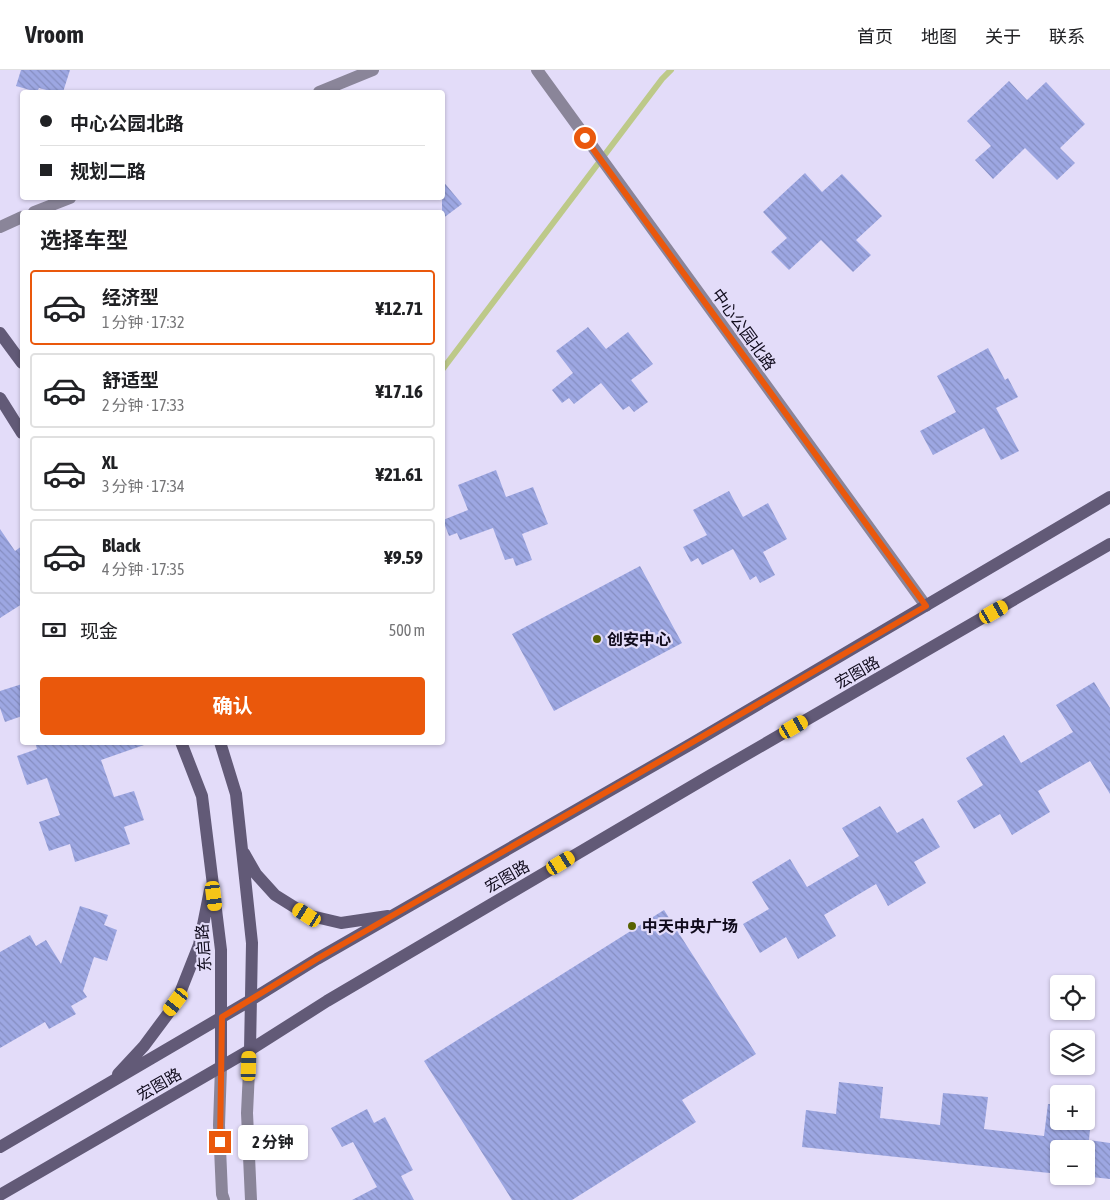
<!DOCTYPE html>
<html lang="zh">
<head>
<meta charset="utf-8">
<style>
  body { margin:0; font-family:"Asap Condensed","Noto Sans SC",sans-serif; background:#f6f6f6; color:#202124; height:100vh; display:flex; flex-direction:column; font-size:19px; white-space:nowrap }
  * { box-sizing:border-box; margin:0 }
  p { font-size:16px; color:#757577 }
  .icon { flex:none; width:28px; height:28px; fill:none; stroke:currentColor; stroke-width:2; stroke-linecap:round; stroke-linejoin:round }
  .map { position:relative; flex:1; overflow:hidden }
  .drawer { position:absolute; left:20px; top:140px; width:425px; height:535px; display:flex; flex-direction:column; background:#fff; border-radius:5px; box-shadow:0 1px 4px #0004 }
  .drawer>* { flex:none }
  .top-card { position:absolute; left:20px; top:20px; width:425px; height:110px; border-radius:5px; box-shadow:0 1px 4px #0004; display:grid; align-content:center; height:110px; padding:0 20px; background:#fff }
  .tools { position:absolute; left:1050px; top:905px; display:grid; gap:10px }
  .tools a { display:grid; place-items:center; width:45px; height:45px; border-radius:5px; background:#fff; box-shadow:0 1px 4px #0004; font-size:25px }
  .end { position:absolute; width:22px; height:22px; margin:-11px; border:6px solid #ea580c; background:#fff; box-shadow:0 0 0 2px #fff }
  .from { border-radius:50% }
  .bubble { position:absolute; height:35px; border-radius:5px; background:#fff; box-shadow:0 1px 4px #0004; font-size:16px; font-weight:700; line-height:35px; text-align:center }
  .car { position:absolute; width:15px; height:30px; margin:-15px -8px; border-radius:6px; box-shadow:0 0 4px 1px #0007; background:linear-gradient(#f5c518 24%,#345 0 40%,#f5c518 0 76%,#345 0 86%,#f5c518 0) }
  .top-card b { display:flex; align-items:center; gap:18px; height:48px; font-size:19px }
  .top-card b+b { border-top:1px solid #e0e0e0 }
  .top-card i { width:12px; height:12px; background:#202124 }
  ul { padding:0; list-style:none }
  li { display:flex; align-items:center; gap:15px; height:75px; margin:0 10px 8px; padding:0 10px; border:2px solid #e0e0e0; border-radius:5px }
  li div { flex:1 }
  li b { display:block; font-size:19px }
  li em { font-style:normal; font-weight:700 }
  li.current { border-color:#ea580c }
  li>.icon { width:45px; height:45px; stroke-width:1.5 }
  h2 { padding:0 20px; font-size:22px; line-height:60px }
  .pay { display:flex; align-items:center; gap:12px; height:55px; padding:0 20px; font-size:19px }
  .pay p { margin-inline-start:auto }
  .button { display:flex; gap:10px; margin-top:auto; padding:10px 20px }
  .button a { flex:1; height:58px; border-radius:5px; background:#ea580c; color:#fff; font-size:20px; font-weight:700; line-height:58px; text-align:center }
  header { display:flex; align-items:center; gap:30px; box-sizing:border-box; height:70px; padding:0 25px; background:#fff; border-bottom:1px solid #e0e0e0 }
  header strong { font-size:24px }
  nav { display:flex; gap:28px; margin-inline-start:auto; font-size:18px }
  .map>svg:first-child { display:block }
</style>
</head>
<body>
<header>
<strong>Vroom</strong>
<nav><a>首页</a><a>地图</a><a>关于</a><a>联系</a></nav>
</header>
<div class="map">
<svg width="1110" height="1130" viewBox="0 0 1110 1130">
  <defs>
    <pattern id="building-back-hatch" width="6" height="6" patternUnits="userSpaceOnUse" patternTransform="scale(1.25)"><rect width="6" height="6" fill="#9da7e2"/><path d="M-1 5l2 2M0 0l6 6M5-1l2 2" fill="none" stroke="#868ec1"/></pattern>
  </defs>
  <rect width="100%" height="100%" fill="#e3dcf9"/>
  <g fill="none" stroke-linecap="round" stroke-linejoin="round">
    <!-- stream -->
    <path stroke="#bdc989" stroke-width="6" d="M 442,300 L 662,9 L 671,0"/>
  </g>
  <!-- building -->
  <path fill="url(#building-back-hatch)" d="M 21,0 L 70,0 L 63,22 L 54,22 L 39,18 L 37,22 L 16,16 Z
    M 1009,11 L 1027,30 L 1046,12 L 1085,54 L 1060,78 L 1075,93 L 1057,110 L 1025,78 L 993,109 L 975,90 L 991,76 L 967,51 Z
    M 805,103 L 822,122 L 842,104 L 882,146 L 856,170 L 871,185 L 853,202 L 821,170 L 789,200 L 771,182 L 787,168 L 763,142 Z
    M 442,110 L 462,134 L 442,149 Z
    M 588,257 L 606,279 L 628,262 L 653,294 L 631,310 L 648,332 L 634,342 L 629,336 L 623,340 L 601,313 L 574,334 L 569,328 L 562,333 L 552,320 L 573,303 L 556,281 Z
    M 988,278 L 1005,310 L 1008,308 L 1018,327 L 996,338 L 1019,381 L 1001,390 L 984,358 L 933,385 L 920,361 L 956,342 L 937,306 Z
    M 496,400 L 506,427 L 533,417 L 548,454 L 522,464 L 532,490 L 516,496 L 513,488 L 505,490 L 493,458 L 460,470 L 457,463 L 449,466 L 443,450 L 468,440 L 458,415 Z
    M 729,421 L 743,447 L 768,433 L 787,469 L 763,482 L 775,505 L 760,513 L 756,506 L 750,510 L 733,479 L 702,495 L 698,488 L 691,492 L 683,477 L 707,465 L 693,440 Z
    M 0,459 L 15,481 L 22,476 L 22,534 L 0,548 Z
    M 640,496 L 682,573 L 554,641 L 512,564 Z
    M 1094,612 L 1110,638 L 1110,724 L 1090,691 L 1038,721 L 1050,742 L 1012,765 L 1000,744 L 974,759 L 957,731 L 983,715 L 966,688 L 1004,665 L 1021,693 L 1073,662 L 1056,635 Z
    M 22,614 L 22,646 L 5,652 L 0,638 L 0,621 Z
    M 35,672 L 143,672 L 144,675 L 101,690 L 114,727 L 134,721 L 144,750 L 124,757 L 130,774 L 75,792 L 70,774 L 49,781 L 39,752 L 60,745 L 47,708 L 27,715 L 17,686 L 37,679 Z
    M 880,736 L 897,763 L 923,748 L 940,777 L 914,792 L 926,813 L 888,836 L 876,814 L 824,845 L 836,866 L 798,889 L 786,867 L 760,883 L 743,854 L 769,839 L 752,812 L 790,789 L 807,817 L 859,786 L 842,758 Z
    M 80,836 L 108,845 L 104,855 L 117,860 L 107,891 L 94,887 L 83,921 L 87,927 L 71,936 L 76,944 L 49,959 L 45,952 L 0,978 L 0,882 L 30,865 L 36,876 L 46,870 L 61,894 Z
    M 664,840 L 756,984 L 682,1030 L 696,1052 L 572,1130 L 512,1130 L 424,991 Z
    M 839,1012 L 883,1017 L 880,1048 L 940,1055 L 943,1023 L 988,1027 L 984,1059 L 1044,1066 L 1048,1034 L 1059,1035 L 1059,1051 L 1086,1051 L 1086,1038 L 1092,1039 L 1089,1070 L 1110,1073 L 1110,1109 L 1082,1106 L 1086,1106 L 1086,1079 L 1059,1079 L 1059,1104 L 802,1077 L 806,1040 L 836,1044 Z
    M 367,1039 L 374,1053 L 385,1047 L 413,1100 L 401,1106 L 414,1130 L 352,1130 L 377,1117 L 353,1072 L 342,1077 L 331,1058 Z"/>
  <g fill="none" stroke-linecap="round" stroke-linejoin="round">
    <!-- minor -->
    <path stroke="#8a8599" stroke-width="12" d="M 537,0 L 926,536
      M 319,22 L 373,0
      M 34,142 L 70,128
      M 0,157 L 22,147"/>
    <!-- tertiary -->
    <path stroke="#8a8599" stroke-width="12" d="M 250,980 L 247,1043 L 251,1130
      M 221,997 L 219,1055 L 222,1124 L 224,1130"/>
    <!-- secondary -->
    <path stroke="#625a77" stroke-width="12" d="M 0,263 L 22,293
      M 0,328 L 22,363
      M 181,672 L 202,726 L 221,880 L 221,997
      M 220,672 L 236,724 L 252,873 L 250,980
      M 244,783 L 256,804 L 275,825 L 307,845 L 341,853 L 388,846
      M 118,1004 L 144,976 L 176,933 L 199,875 L 210,820
      M 0,1077 L 251,930 L 317,889 L 691,674 L 1110,427
      M 0,1125 L 250,980 L 327,931 L 711,705 L 1110,474"/>
  </g>
  <g fill="none" stroke-linecap="round" stroke-linejoin="round">
    <!-- route -->
    <path stroke="#ea580c" stroke-width="6" d="M 220,1072 L 222,947 L 317,889 L 674,683 L 926,536 L 585,68"/>
  </g>
  <!-- markers -->
  <g fill="#586200" stroke="#e3dcf9" stroke-width="2">
    <circle cx="597" cy="569" r="5"/>
    <circle cx="632" cy="856" r="5"/>
  </g>
  <g text-anchor="middle" dominant-baseline="central" stroke-width="4.5" stroke-linejoin="round" paint-order="stroke">
    <!-- street labels -->
    <g font-size="16" fill="#100b1c" stroke="#e3dcf9">
      <text transform="translate(744 259) rotate(54)">中心公园北路</text>
      <text transform="translate(857 602) rotate(-30)">宏图路</text>
      <text transform="translate(507 806) rotate(-30)">宏图路</text>
      <text transform="translate(203 878) rotate(-94)">东启路</text>
      <text transform="translate(159 1014) rotate(-30)">宏图路</text>
    </g>
    <!-- poi labels -->
    <g font-size="16" font-weight="bold" fill="#100b1c" stroke="#e3dcf9" text-anchor="start">
      <text x="607" y="569">创安中心</text>
      <text x="642" y="856">中天中央广场</text>
    </g>
  </g>
</svg>
<div class="tools">
<a><svg class="icon" aria-label="locate" viewBox="0 0 24 24"><circle cx="12" cy="12" r="6"/><path d="M12 2v4M12 18v4M2 12h4M18 12h4"/></svg></a>
<a><svg class="icon" aria-label="layers" viewBox="0 0 24 24"><path d="M12 4l9 5-9 5-9-5zM3 14l9 5 9-5"/></svg></a>
<a>+</a>
<a>−</a>
</div>
<i class="end from" style="left:585px;top:68px"></i>
<i class="end" style="left:220px;top:1072px"></i>
<div class="bubble" style="left:238px;top:1055px;width:70px">2 分钟</div>
<i class="car" style="left:994px;top:542px;rotate:60deg"></i>
<i class="car" style="left:794px;top:657px;rotate:60deg"></i>
<i class="car" style="left:561px;top:793px;rotate:59deg"></i>
<i class="car" style="left:214px;top:826px;rotate:173deg"></i>
<i class="car" style="left:307px;top:845px;rotate:302deg"></i>
<i class="car" style="left:176px;top:932px;rotate:217deg"></i>
<i class="car" style="left:249px;top:996px;rotate:2deg"></i>
<div class="top-card">
<b><i class="from"></i>中心公园北路</b>
<b><i></i>规划二路</b>
</div>
<section class="drawer">
<h2>选择车型</h2>
<ul>
<li class="current"><svg class="icon" aria-label="car" viewBox="0 0 24 24"><path d="M5 17H2v-5l4-1 3-4h7l3 4 3 1v5h-3M9 17h6M6 11h13"/><circle cx="7" cy="17" r="2"/><circle cx="17" cy="17" r="2"/></svg><div><b>经济型</b><p>1 分钟 · 17:32</p></div><em>¥12.71</em></li>
<li><svg class="icon" aria-label="car" viewBox="0 0 24 24"><path d="M5 17H2v-5l4-1 3-4h7l3 4 3 1v5h-3M9 17h6M6 11h13"/><circle cx="7" cy="17" r="2"/><circle cx="17" cy="17" r="2"/></svg><div><b>舒适型</b><p>2 分钟 · 17:33</p></div><em>¥17.16</em></li>
<li><svg class="icon" aria-label="car" viewBox="0 0 24 24"><path d="M5 17H2v-5l4-1 3-4h7l3 4 3 1v5h-3M9 17h6M6 11h13"/><circle cx="7" cy="17" r="2"/><circle cx="17" cy="17" r="2"/></svg><div><b>XL</b><p>3 分钟 · 17:34</p></div><em>¥21.61</em></li>
<li><svg class="icon" aria-label="car" viewBox="0 0 24 24"><path d="M5 17H2v-5l4-1 3-4h7l3 4 3 1v5h-3M9 17h6M6 11h13"/><circle cx="7" cy="17" r="2"/><circle cx="17" cy="17" r="2"/></svg><div><b>Black</b><p>4 分钟 · 17:35</p></div><em>¥9.59</em></li>
</ul>
<div class="pay"><svg class="icon" aria-label="cash" viewBox="0 0 24 24"><path d="M3 7h18v10H3z"/><circle cx="12" cy="12" r="2"/></svg>现金<p>500 m</p></div>
<div class="button"><a>确认</a></div>
</section>
</div>
</body>
</html>
